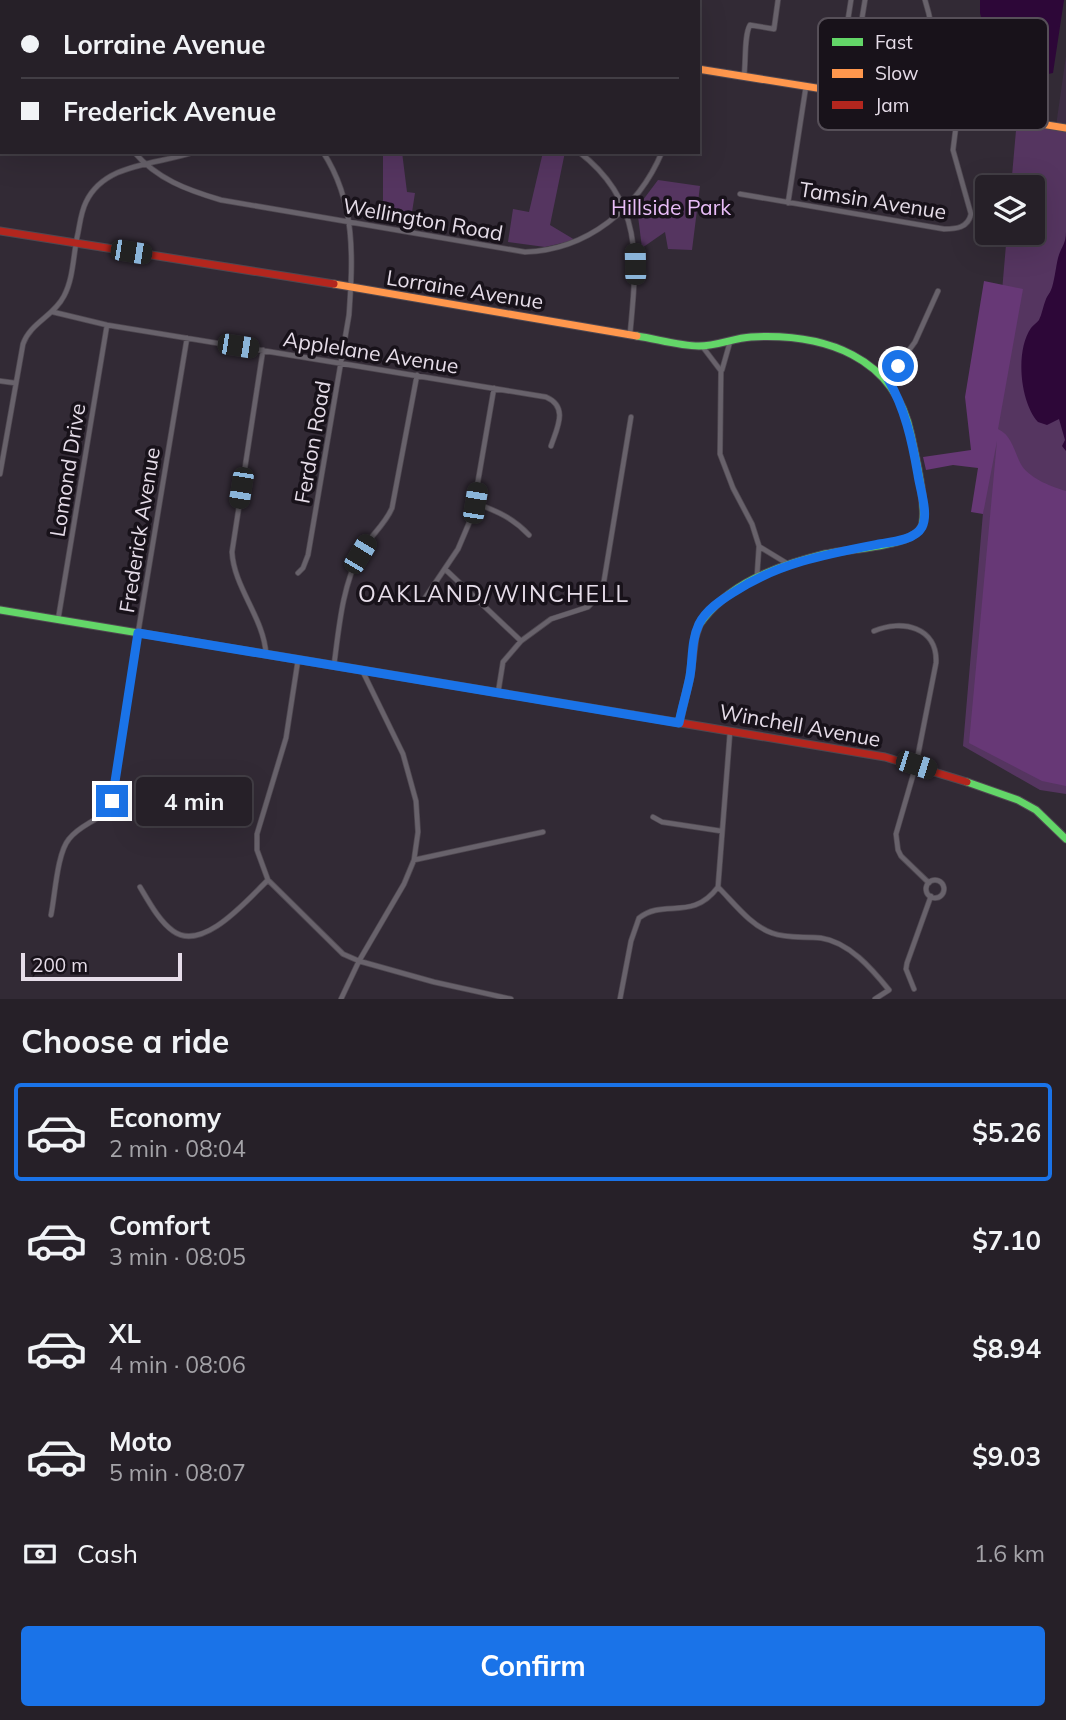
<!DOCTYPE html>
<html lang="en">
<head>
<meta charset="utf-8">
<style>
  body { margin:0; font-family:Mulish,sans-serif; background:#2e2830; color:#f1f3f6; height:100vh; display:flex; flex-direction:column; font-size:26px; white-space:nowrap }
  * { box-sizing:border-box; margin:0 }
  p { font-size:23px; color:#a4a3a8 }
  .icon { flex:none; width:38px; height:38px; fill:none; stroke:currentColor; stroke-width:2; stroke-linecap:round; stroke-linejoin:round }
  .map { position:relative; height:999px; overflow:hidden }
  .panel { display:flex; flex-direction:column; background:#262028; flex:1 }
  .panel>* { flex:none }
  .hud { position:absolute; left:0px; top:0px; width:700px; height:154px; box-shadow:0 7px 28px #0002,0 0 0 2px #423e45; display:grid; align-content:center; height:154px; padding:0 21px; background:#262028 }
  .tools { position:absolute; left:975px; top:175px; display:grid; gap:14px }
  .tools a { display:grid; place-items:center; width:70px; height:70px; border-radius:7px; background:#262028; box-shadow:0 7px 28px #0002,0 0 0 2px #423e45; font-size:35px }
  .scale { position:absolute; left:21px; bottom:18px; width:161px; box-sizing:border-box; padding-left:7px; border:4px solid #e6dde9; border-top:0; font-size:19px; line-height:24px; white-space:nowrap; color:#e6dde9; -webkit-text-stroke:5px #18121a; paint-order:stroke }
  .end { position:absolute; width:32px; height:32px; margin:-16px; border:9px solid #1a73e8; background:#fff; box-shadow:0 0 0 4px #fff }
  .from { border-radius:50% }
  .bubble { position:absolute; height:49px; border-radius:7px; background:#262028; box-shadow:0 7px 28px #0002,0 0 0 2px #423e45; font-size:23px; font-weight:700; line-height:49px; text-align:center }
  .car { position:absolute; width:21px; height:42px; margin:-21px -10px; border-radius:9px; box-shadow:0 0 5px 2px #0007; background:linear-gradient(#222 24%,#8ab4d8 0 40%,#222 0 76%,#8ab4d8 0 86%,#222 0) }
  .hud b { display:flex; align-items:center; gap:24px; height:66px; font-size:26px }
  .hud b+b { border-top:2px solid #423e45 }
  .hud i { width:18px; height:18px; background:#f1f3f6 }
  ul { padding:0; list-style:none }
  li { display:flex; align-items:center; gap:21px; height:98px; margin:0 14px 10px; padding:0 7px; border:4px solid transparent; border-radius:7px }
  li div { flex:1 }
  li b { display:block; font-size:26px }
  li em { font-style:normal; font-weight:700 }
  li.current { border-color:#1a73e8 }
  li>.icon { width:63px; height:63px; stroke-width:1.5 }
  h2 { padding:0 21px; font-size:32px; line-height:84px }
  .pay { display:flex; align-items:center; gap:18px; height:77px; padding:0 21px; font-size:26px }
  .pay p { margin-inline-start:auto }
  .primary-button { display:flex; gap:14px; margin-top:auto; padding:14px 21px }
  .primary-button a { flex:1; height:80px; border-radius:7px; background:#1a73e8; color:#fff; font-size:28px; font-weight:700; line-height:80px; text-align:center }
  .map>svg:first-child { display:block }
</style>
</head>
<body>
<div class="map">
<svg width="1066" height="999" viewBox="0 0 1066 999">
  <rect width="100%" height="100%" fill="#322a35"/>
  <!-- built -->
  <path fill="#3d2d44" d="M 1066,56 L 1066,128 L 1056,126 Z"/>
  <!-- green -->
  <path fill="#553560" d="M 1017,119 L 1066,127 L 1066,794 L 1040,790 L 963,746 L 1007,233 L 1032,233 L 1032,187 L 1011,187 Z
    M 383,152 L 402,152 L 407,192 L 415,193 L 410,225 L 383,220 Z
    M 543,152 L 565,152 L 550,225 L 575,240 L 545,247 L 508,242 L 513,209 L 529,212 Z
    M 658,180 L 700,186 L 692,250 L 668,249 L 665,232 L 642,248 L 637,208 Z"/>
  <!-- forest -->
  <path fill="#673876" d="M 984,281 L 1023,289 L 998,429 C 1013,436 1014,453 1022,466 C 1031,479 1052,487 1066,491 L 1066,786 L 1042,781 L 969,743 L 997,441 L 983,514 L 971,512 L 978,468 L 953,465 L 926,470 L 923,457 L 971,450 L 965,397 Z"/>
  <!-- water -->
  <path fill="#2d0738" d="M 980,0 L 1064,0 L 1053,73 L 1024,79 L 993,65 L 980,13 Z
    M 1066,232 L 1066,451 L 1062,446 L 1065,440 L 1059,419 L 1047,425 L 1038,422 C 1020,402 1015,351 1031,328 C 1033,325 1037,323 1039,320 C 1042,314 1043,306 1046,299 C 1047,296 1050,293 1051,290 C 1054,284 1056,266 1058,258 C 1061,247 1066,244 1066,232 Z"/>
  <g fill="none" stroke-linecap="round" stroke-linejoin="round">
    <!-- street casing -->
    <g stroke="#4f4851" stroke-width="6">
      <path id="street" d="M 93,0 L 95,2
        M 925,0 C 934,28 936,55 930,83
        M 249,2 L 249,0
        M 367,2 L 367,0
        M 448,2 L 448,0
        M 530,2 L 530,0
        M 611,2 L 611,0
        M 693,2 L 693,0
        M 845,29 L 861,32
        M 744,76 C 746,62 744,35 750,25 L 774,29 L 778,0
        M 837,90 L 851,0
        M 850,92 L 865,0
        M 134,152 C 157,179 187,190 221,200 L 525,252 C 587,250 638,209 662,152
        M 579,152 C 644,202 637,261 630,334
        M 740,194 L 944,229 C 956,229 968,228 971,214 L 953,150 L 958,110
        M 788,203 L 806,86
        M 53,312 L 107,325 L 546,397 C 569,407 557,428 551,446
        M 702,346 L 721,371 L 720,454 L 733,488 L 752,524 L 759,546 L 757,576
        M 263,350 L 232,552 C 234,588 264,618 266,654
        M 722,370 L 730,342
        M 888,379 L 915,342 L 938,291
        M 0,381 L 15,383
        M 0,474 L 23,344 C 30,323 54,316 64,296 C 74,277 73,254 78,233 C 80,223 81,212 86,202 C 105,162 158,165 194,152
        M 475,503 C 497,511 513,518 529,535
        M 760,547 L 788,564
        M 446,570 L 521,641
        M 298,573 L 303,568 L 308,555 L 349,315 C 353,257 356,203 323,152
        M 425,598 L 458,549 L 472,516 L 494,388
        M 58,620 L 107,325
        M 874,631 C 902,619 938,627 936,663 L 916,765 L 896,834 L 898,850 L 901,856 L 929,883
        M 298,660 L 286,738 L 257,834 L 257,850 L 268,880 L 343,954 L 359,961 L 434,982 L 511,999
        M 334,665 C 339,628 342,587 360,553 C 369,537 385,525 392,508 L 417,375
        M 498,693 L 503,662 L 521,641 L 551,619 L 588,607 L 602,593 L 631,417
        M 653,817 L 662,822 L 721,831
        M 414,860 L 543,832
        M926 889a9 9 0 1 1 18 0a9 9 0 1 1-18 0Z
        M 140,887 C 149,902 159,921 173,931 C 203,953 248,899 268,880
        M 718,887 C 734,903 751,926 772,933 C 787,939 805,936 821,938 C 849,942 872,969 889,990 L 875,999
        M 51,915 C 55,896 57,853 69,839 C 85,819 106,823 114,793 L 138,633 L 187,338
        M 914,989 L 906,969 L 907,963 L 931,896
        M 341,999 L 359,961 L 404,884 L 414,860 L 418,832 L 416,801 L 403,754 L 362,670
        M 620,999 L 631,941 L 639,918 C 664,898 692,922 718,887 L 730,732"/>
    </g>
    <!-- fast casing -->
    <g stroke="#4f4851" stroke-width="9">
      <path id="fast" d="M 283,0 L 292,2
        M 637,336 C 657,339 679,346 699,346 C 717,346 734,338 751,337 C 824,333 895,356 911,435 C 915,454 929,513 921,528 C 910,547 847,549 825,554 C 777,566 728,583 699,625
        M 0,610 L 633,715
        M 967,782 L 1018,800 L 1036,810 L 1066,839"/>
    </g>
    <!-- slow casing -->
    <g stroke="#4f4851" stroke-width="9">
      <path id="slow" d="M 698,69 L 1066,128
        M 334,284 L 637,336"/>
    </g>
    <!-- jam casing -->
    <g stroke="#4f4851" stroke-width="9">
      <path id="jam" d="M 0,231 L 334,284
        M 633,715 L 885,757 L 967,782
        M 679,723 L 690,677 L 695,637 L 699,625"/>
    </g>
    <!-- street -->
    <use href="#street" stroke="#68626b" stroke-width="4.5"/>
    <!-- fast -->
    <use href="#fast" stroke="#63d668" stroke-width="7"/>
    <!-- slow -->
    <use href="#slow" stroke="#ff974d" stroke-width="7"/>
    <!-- jam -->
    <use href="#jam" stroke="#b3261e" stroke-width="7"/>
  </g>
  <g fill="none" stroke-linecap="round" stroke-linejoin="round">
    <!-- route -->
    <path stroke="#1a73e8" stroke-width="9" d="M 112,801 L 138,633 L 679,723 C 682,707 687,692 690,676 C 693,659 691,641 699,624 C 706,610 721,600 734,592 C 778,563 827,554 879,544 C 892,542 915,540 922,527 C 929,514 920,489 918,475 C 912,440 905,409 888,379 L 898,366"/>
  </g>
  <g text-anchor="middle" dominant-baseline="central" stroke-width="7" stroke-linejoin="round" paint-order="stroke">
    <!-- street labels -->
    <g font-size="21" fill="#e6dde9" stroke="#18121a">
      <text transform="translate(873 200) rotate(9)">Tamsin Avenue</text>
      <text transform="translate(423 219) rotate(10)">Wellington Road</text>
      <text transform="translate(465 289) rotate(9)">Lorraine Avenue</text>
      <text transform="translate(371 352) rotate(9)">Applelane Avenue</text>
      <text transform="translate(312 442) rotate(-80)">Ferdon Road</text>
      <text transform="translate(67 470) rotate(-81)">Lomond Drive</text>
      <text transform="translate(139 530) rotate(-81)">Frederick Avenue</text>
      <text transform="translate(800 725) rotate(10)">Winchell Avenue</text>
    </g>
    <!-- park labels -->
    <g font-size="21" fill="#e9bdf8" stroke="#18121a">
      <text x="671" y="207">Hillside Park</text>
    </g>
    <!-- neighbourhood labels -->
    <g font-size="23" letter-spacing="2" fill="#e6dde9" stroke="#18121a">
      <text x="494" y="593">OAKLAND/WINCHELL</text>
    </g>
  </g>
  <!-- legend -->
  <rect x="818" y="18" width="230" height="112" rx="10" fill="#18121a" stroke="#564f58" stroke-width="2"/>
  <rect x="832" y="38" width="31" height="8" fill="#63d668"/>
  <rect x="832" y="69" width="31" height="9" fill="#ff974d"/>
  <rect x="832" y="101" width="31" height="8" fill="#b3261e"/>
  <g font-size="19" fill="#e6dde9">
    <text x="875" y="49">Fast</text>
    <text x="875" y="80">Slow</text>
    <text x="875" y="112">Jam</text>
  </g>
</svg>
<div class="tools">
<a><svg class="icon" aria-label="layers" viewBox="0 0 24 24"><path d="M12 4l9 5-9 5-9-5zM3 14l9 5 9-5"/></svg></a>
</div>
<div class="scale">200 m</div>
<i class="end from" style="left:898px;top:366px"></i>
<i class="end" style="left:112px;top:801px"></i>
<div class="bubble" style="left:136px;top:777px;width:116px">4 min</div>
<i class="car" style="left:131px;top:252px;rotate:99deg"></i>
<i class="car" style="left:635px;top:264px;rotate:359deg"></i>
<i class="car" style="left:238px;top:346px;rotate:99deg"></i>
<i class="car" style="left:241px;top:488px;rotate:189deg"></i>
<i class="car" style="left:475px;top:503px;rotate:9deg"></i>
<i class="car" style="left:360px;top:554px;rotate:31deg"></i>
<i class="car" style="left:916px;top:765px;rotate:108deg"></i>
<div class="hud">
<b><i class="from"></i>Lorraine Avenue</b>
<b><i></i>Frederick Avenue</b>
</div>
</div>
<section class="panel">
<h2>Choose a ride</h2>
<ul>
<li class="current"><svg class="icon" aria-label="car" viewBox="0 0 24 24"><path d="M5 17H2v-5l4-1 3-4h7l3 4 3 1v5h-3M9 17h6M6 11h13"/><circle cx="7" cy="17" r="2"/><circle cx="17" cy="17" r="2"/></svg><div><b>Economy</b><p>2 min · 08:04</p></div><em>$5.26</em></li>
<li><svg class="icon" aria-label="car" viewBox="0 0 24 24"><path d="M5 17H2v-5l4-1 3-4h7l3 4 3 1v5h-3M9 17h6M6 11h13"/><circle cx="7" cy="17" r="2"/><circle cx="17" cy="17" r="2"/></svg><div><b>Comfort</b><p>3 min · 08:05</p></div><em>$7.10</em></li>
<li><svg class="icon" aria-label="car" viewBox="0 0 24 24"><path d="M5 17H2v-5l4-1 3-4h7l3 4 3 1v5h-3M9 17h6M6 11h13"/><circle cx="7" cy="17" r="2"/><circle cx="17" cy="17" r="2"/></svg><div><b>XL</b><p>4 min · 08:06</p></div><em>$8.94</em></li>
<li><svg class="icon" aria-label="car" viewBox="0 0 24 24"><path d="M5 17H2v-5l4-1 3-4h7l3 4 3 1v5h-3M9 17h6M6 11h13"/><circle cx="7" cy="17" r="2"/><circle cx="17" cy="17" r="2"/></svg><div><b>Moto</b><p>5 min · 08:07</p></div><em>$9.03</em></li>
</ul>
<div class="pay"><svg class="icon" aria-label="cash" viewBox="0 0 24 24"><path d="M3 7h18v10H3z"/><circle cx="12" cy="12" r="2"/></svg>Cash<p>1.6 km</p></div>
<div class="primary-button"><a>Confirm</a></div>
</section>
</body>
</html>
